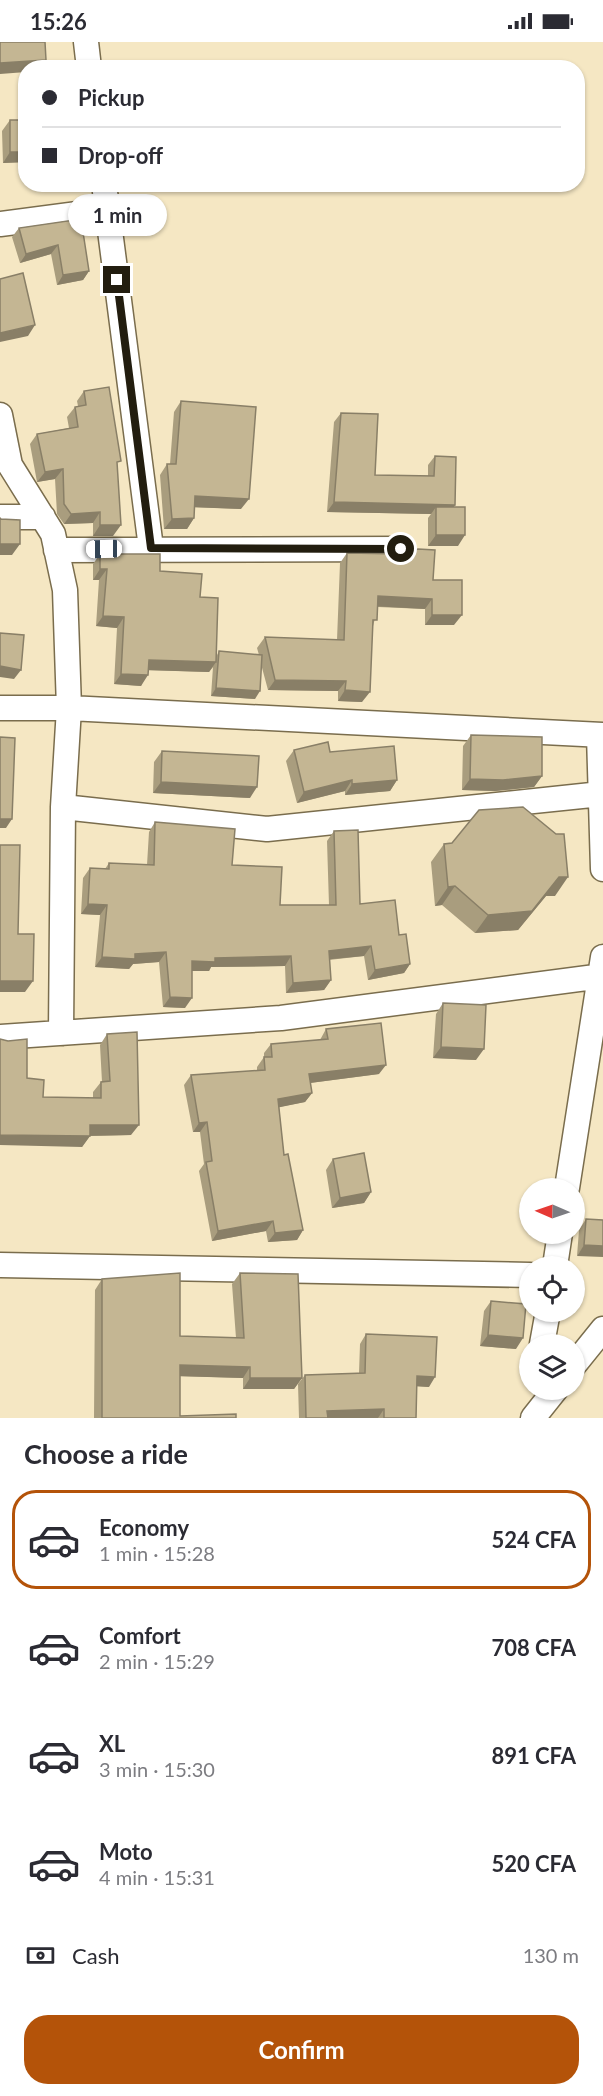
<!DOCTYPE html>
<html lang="en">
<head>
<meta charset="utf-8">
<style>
  body { margin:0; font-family:Lato,sans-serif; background:#f7f7f7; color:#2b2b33; height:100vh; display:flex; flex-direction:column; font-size:22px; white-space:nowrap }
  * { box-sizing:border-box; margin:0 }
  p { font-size:20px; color:#7c7c81 }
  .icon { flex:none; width:33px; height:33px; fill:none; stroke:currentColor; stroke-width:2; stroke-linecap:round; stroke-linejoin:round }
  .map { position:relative; height:1376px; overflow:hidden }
  .drawer { display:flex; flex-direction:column; background:#fff; flex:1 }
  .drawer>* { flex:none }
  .hud { position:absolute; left:18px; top:18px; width:567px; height:132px; border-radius:24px; box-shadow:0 2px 4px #0004; display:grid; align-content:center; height:132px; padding:0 24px; background:#fff }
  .needle { width:39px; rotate:272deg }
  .controls { position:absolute; left:519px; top:1136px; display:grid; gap:12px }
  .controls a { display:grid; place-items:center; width:66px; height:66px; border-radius:50%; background:#fff; box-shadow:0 2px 4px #0004; font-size:30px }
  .end { position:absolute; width:27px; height:27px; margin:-14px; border:8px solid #221d0f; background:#fff; box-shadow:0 0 0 3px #fff }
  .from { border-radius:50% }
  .bubble { position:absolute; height:42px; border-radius:21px; background:#fff; box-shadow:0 2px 4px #0004; font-size:20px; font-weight:700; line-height:42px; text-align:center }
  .car { position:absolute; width:18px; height:36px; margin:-18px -9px; border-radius:8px; box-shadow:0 0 4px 2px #0007; background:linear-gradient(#fff 24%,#345 0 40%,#fff 0 76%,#345 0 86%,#fff 0) }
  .hud b { display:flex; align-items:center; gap:21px; height:57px; font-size:22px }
  .hud b+b { border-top:2px solid #e1e1e2 }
  .hud i { width:15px; height:15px; background:#2b2b33 }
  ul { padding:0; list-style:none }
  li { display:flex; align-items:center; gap:18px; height:99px; margin:0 12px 9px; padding:0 12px; border:3px solid transparent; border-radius:24px }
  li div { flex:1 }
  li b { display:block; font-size:22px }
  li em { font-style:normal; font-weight:700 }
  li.on { border-color:#b45309 }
  li>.icon { width:54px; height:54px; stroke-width:1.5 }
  h2 { padding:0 24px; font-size:27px; line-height:72px }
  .pay { display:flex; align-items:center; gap:15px; height:66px; padding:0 24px; font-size:22px }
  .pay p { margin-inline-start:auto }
  .action { display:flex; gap:12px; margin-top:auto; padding:12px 24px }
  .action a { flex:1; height:69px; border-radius:24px; background:#b45309; color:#fff; font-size:24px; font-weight:700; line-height:69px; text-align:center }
  .status { display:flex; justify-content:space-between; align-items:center; height:42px; padding:0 30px; background:#fff; direction:ltr }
  .status svg { height:16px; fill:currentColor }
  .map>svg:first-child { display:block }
</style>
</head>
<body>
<div class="status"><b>15:26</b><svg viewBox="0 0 49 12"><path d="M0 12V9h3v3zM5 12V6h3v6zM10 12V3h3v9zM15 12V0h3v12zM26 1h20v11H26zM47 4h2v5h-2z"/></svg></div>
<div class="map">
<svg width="603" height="1376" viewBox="0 0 603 1376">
  <rect width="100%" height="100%" fill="#f5e7c3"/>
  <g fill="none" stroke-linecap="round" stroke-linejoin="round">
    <!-- minor casing -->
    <g stroke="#7a6d4d" stroke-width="27">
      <path id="minor" d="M 86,0 L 89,26
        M 104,142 L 151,506
        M 0,182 L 108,168
        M 0,373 L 10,423 L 53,492 L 65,548 L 69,666 L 63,765 L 61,991
        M 0,475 L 43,475
        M 56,508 L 401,507
        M 0,666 L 69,666 L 603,693
        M 599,693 L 603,827
        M 63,765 L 267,787 L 601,752
        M 0,995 L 281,976 L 603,934
        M 567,1146 L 603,915
        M 0,1223 L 530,1233
        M 555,1224 L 560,1191
        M 542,1302 L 548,1269
        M 574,1323 L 603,1287
        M 533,1376 L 556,1347"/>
    </g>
    <!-- minor -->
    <use href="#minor" stroke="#fff" stroke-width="24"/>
  </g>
  <!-- wall -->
  <path fill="#a99d7e" d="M 10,78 L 26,120 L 3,121 L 2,89 Z
    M 81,177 L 89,229 L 83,238 L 57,243 L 51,212 L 20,221 L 12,195 L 19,186 Z
    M 84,349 L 117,424 L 113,494 L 93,494 L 93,481 L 64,482 L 57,472 L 55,437 L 37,440 L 30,402 L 37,392 L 69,386 L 67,375 L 75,365 L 78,364 L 77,359 Z
    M 181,359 L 241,467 L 194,465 L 194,476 L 187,487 L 164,487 L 160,433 L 167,422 L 170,422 L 174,370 Z
    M 341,371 L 375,433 L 428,434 L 428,423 L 435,414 L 455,463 L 454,465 L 458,504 L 428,504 L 428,476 L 431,472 L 327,470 L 334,380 Z
    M 347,511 L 433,538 L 454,583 L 425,583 L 425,567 L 378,565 L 373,584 L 362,660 L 338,659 L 338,649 L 268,648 L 261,622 L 255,657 L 211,654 L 213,625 L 209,630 L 148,628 L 141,644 L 114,642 L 117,586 L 96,584 L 99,538 L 93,538 L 93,522 L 100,512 L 160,529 L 200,555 L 217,613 L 219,609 L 259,613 L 257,606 L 265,595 L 337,598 L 340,521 Z
    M 471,693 L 542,734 L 534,745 L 495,749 L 462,748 L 463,704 Z
    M 294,708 L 330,710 L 397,738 L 390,749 L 345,753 L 345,749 L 297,761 L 286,719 Z
    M 162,709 L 250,756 L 153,751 L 154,720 Z
    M 155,780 L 232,823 L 280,863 L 329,863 L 327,799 L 334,789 L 360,862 L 399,893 L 410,922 L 404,931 L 368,938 L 364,914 L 329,918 L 331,938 L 324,948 L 286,951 L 285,924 L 211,925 L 209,929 L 192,929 L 185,966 L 163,965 L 159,920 L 133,922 L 129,927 L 95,925 L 100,873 L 81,872 L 83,836 L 90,826 L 105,827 L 109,821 L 147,823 L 149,790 Z
    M 444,802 L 555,854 L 546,854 L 518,888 L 475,891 L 442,863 L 435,864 L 431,820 Z
    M 443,961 L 476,1018 L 433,1016 L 436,972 Z
    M 326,987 L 379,1032 L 310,1041 L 312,1051 L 305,1060 L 279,1065 L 284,1113 L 303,1188 L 297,1198 L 268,1200 L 266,1189 L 212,1199 L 199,1129 L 204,1122 L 200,1090 L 193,1090 L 184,1043 L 191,1033 L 257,1029 L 257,1025 L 264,1015 L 264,1011 L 271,1002 L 320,998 Z
    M 107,992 L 131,1093 L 90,1094 L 82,1105 L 27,1036 L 43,1055 L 93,1056 L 93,1050 L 101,1040 L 102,1040 L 100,1003 Z
    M 333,1117 L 371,1150 L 364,1161 L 332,1166 L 326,1128 Z
    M 586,1177 L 603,1178 L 577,1214 L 579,1188 Z
    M 240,1231 L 302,1336 L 294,1347 L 243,1347 L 243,1336 L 180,1334 L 180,1374 L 236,1376 L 94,1376 L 95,1248 L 102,1237 L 180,1294 L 236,1296 L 232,1242 Z
    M 491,1259 L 516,1307 L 480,1304 L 484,1269 Z
    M 366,1292 L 429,1345 L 417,1344 L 416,1376 L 299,1376 L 298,1342 L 305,1333 L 359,1331 L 360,1302 Z"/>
  <!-- shaded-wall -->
  <path fill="#897f67" d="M 46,18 L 41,26 L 26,26 L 26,30 L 0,32 L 0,21 Z
    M 10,110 L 26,110 L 26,120 L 3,121 Z
    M 58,203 L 51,212 L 20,221 L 26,212 Z
    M 89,229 L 83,238 L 57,243 L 63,233 Z
    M 35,283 L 28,294 L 0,300 L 0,291 Z
    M 63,427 L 55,437 L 37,440 L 45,430 Z
    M 195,454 L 249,457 L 241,467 L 187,465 Z
    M 334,460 L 455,463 L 448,473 L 436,465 L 431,472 L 327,470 Z
    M 100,470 L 93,481 L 64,482 L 71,472 Z
    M 194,476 L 187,487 L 164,487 L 172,477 Z
    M 100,483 L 121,483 L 113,494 L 93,494 Z
    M 436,493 L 465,493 L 458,504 L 428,504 Z
    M 0,502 L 20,502 L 12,513 L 0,513 Z
    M 100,527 L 107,527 L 99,538 L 93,538 Z
    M 378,554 L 432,557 L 425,567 L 371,564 Z
    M 432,573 L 462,573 L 454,583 L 425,583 Z
    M 103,574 L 124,575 L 117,586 L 96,584 Z
    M 149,618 L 216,620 L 209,630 L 142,628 Z
    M 0,624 L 21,628 L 14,637 L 0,635 Z
    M 121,632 L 148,633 L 141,644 L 114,642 Z
    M 275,638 L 346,639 L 338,649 L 268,648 Z
    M 216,646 L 260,649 L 255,657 L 211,654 Z
    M 345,648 L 370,650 L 362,660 L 338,659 Z
    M 542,734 L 534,745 L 495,749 L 462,748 L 470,737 Z
    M 352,738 L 345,749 L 297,761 L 304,750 Z
    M 397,738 L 390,749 L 345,753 L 352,742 Z
    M 161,740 L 257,745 L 250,756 L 153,751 Z
    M 0,777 L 12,777 L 6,786 L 0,786 Z
    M 559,835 L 568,835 L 555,854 L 546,854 L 518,888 L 475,891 L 488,873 Z
    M 455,844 L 442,863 L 435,864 L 448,845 Z
    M 88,862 L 107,863 L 100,873 L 81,872 Z
    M 371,904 L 364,914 L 322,918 L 329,909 Z
    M 166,910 L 159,920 L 133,922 L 129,927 L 95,925 L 102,915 Z
    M 291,914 L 285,924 L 211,925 L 209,929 L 186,929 L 192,919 L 215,916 Z
    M 410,922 L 404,931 L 368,938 L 375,928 Z
    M 331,938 L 324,948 L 286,951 L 293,941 Z
    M 0,939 L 33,939 L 25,950 L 0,950 Z
    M 170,955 L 192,956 L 185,966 L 163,965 Z
    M 441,1005 L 484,1007 L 476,1018 L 433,1016 Z
    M 386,1023 L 379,1032 L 302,1042 L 309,1032 Z
    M 312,1051 L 305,1060 L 271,1067 L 278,1057 Z
    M 207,1080 L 200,1090 L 193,1090 L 199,1081 Z
    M 90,1083 L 139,1083 L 131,1093 L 83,1094 Z
    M 0,1093 L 90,1094 L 82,1105 L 0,1103 Z
    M 371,1150 L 364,1161 L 332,1166 L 340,1156 Z
    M 273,1179 L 266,1189 L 212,1199 L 218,1189 Z
    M 303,1188 L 297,1198 L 268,1200 L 275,1191 Z
    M 584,1203 L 603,1204 L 603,1215 L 577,1214 Z
    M 488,1293 L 523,1296 L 516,1307 L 480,1304 Z
    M 180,1323 L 250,1325 L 243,1336 L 172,1334 Z
    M 417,1334 L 435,1335 L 429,1345 L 411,1344 Z
    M 250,1336 L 302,1336 L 294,1347 L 243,1347 Z
    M 384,1367 L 378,1376 L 309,1376 L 327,1369 Z"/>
  <!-- building -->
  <path fill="#c4b693" stroke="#897f67" stroke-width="1.5" d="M 0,0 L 45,0 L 46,18 L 0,21 Z
    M 10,78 L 26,78 L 26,110 L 10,110 Z
    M 81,177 L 89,229 L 63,233 L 58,203 L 26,212 L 19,186 Z
    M 23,231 L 35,283 L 0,291 L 0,237 Z
    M 109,345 L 121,419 L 117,420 L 121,483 L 100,483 L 100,470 L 71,472 L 64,462 L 63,427 L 45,430 L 37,392 L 78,385 L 75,365 L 86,363 L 84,349 Z
    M 181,359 L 256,365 L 249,457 L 195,454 L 194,476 L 172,477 L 167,422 L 176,422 Z
    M 341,371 L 378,372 L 375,433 L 434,434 L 435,414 L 456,415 L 455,463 L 334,460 Z
    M 436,465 L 465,465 L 465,493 L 436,493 Z
    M 0,476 L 1,477 L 20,478 L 20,502 L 0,502 Z
    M 418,507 L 435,508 L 433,538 L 462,538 L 462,573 L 432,573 L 432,557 L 378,554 L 377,578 L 373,578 L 370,650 L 345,648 L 346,639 L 275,638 L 265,595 L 344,598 L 347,511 L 401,512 Z
    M 100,512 L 160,512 L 160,529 L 202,532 L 200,555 L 218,556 L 216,620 L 149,618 L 148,633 L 121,632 L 124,575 L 103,574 L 107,527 L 100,527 Z
    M 0,591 L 24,593 L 21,628 L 0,624 Z
    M 219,609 L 262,613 L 260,649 L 216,646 Z
    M 471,693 L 542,695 L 542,734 L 503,738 L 470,737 Z
    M 0,695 L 15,696 L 12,777 L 0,777 Z
    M 328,700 L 330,710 L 394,704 L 397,738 L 352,742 L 352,738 L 304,750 L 294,708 Z
    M 162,709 L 259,714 L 257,745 L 161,740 Z
    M 523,765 L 556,792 L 564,792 L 568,835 L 559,835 L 532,869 L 488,873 L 455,844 L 448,845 L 444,802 L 452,801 L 479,768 Z
    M 155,780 L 235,787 L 232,823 L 282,825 L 280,863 L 336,863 L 334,789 L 358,788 L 360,862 L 395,858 L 399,893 L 406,892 L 410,922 L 375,928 L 371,904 L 329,909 L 331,938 L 293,941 L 291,914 L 215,916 L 215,920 L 192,919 L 192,956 L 170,955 L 166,910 L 135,912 L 135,917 L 102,915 L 107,863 L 88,862 L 90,826 L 109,827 L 109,821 L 154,823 Z
    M 0,803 L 20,803 L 18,892 L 34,892 L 33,939 L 0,939 Z
    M 443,961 L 486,963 L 484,1007 L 441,1005 Z
    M 381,981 L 386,1023 L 309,1032 L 312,1051 L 278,1057 L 284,1113 L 288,1112 L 303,1188 L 275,1191 L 273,1179 L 218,1189 L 206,1120 L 212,1119 L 207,1080 L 199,1081 L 191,1033 L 265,1028 L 264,1015 L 272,1015 L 271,1002 L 328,997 L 326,987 Z
    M 137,990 L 139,1083 L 90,1083 L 90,1094 L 0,1093 L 0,997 L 8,999 L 27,997 L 27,1036 L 44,1038 L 43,1055 L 101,1056 L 101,1040 L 110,1039 L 107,992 Z
    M 364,1111 L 371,1150 L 340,1156 L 333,1117 Z
    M 586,1177 L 603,1178 L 603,1204 L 584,1203 Z
    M 180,1231 L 180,1294 L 244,1296 L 240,1231 L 298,1232 L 302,1336 L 250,1336 L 250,1325 L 180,1323 L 180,1374 L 236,1372 L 236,1376 L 102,1376 L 102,1237 Z
    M 491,1259 L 526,1262 L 523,1296 L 488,1293 Z
    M 366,1292 L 437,1295 L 435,1335 L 417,1334 L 416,1376 L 384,1376 L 384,1367 L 327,1369 L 328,1376 L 306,1376 L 305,1333 L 365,1331 Z"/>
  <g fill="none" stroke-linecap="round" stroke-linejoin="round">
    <!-- route -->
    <path stroke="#221d0f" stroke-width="8" d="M 117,238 L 151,506 L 401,507"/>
  </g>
</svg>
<div class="controls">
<a><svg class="needle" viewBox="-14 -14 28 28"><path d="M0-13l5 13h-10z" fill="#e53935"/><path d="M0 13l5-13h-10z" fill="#7c7c81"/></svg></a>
<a><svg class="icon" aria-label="locate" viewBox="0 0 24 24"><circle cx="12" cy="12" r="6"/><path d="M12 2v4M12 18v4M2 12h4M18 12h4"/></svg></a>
<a><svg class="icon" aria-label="layers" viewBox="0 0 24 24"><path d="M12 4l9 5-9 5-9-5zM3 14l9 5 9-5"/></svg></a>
</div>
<i class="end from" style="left:401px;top:507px"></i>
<i class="end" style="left:117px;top:238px"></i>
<div class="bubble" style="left:68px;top:152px;width:99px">1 min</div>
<i class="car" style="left:104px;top:507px;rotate:269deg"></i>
<div class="hud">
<b><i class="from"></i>Pickup</b>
<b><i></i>Drop-off</b>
</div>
</div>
<section class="drawer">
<h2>Choose a ride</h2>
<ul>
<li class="on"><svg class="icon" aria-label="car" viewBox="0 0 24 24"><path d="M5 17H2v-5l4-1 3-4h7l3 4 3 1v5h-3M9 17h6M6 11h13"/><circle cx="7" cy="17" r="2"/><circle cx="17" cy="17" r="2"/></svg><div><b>Economy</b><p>1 min · 15:28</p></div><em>524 CFA</em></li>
<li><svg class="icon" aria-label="car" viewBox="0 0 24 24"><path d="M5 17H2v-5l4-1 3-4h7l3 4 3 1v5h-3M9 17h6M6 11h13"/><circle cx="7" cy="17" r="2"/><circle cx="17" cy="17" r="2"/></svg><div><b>Comfort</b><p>2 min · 15:29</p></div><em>708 CFA</em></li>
<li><svg class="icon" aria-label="car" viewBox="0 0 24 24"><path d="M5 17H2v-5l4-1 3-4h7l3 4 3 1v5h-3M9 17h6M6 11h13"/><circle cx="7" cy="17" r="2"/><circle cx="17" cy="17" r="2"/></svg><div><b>XL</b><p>3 min · 15:30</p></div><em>891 CFA</em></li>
<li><svg class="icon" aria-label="car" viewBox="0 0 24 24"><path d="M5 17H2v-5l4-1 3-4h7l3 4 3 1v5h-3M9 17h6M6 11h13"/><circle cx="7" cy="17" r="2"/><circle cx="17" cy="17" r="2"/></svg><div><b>Moto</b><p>4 min · 15:31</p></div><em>520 CFA</em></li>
</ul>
<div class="pay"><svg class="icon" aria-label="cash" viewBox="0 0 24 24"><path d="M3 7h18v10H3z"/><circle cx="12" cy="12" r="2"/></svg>Cash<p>130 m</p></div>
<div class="action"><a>Confirm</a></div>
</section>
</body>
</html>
